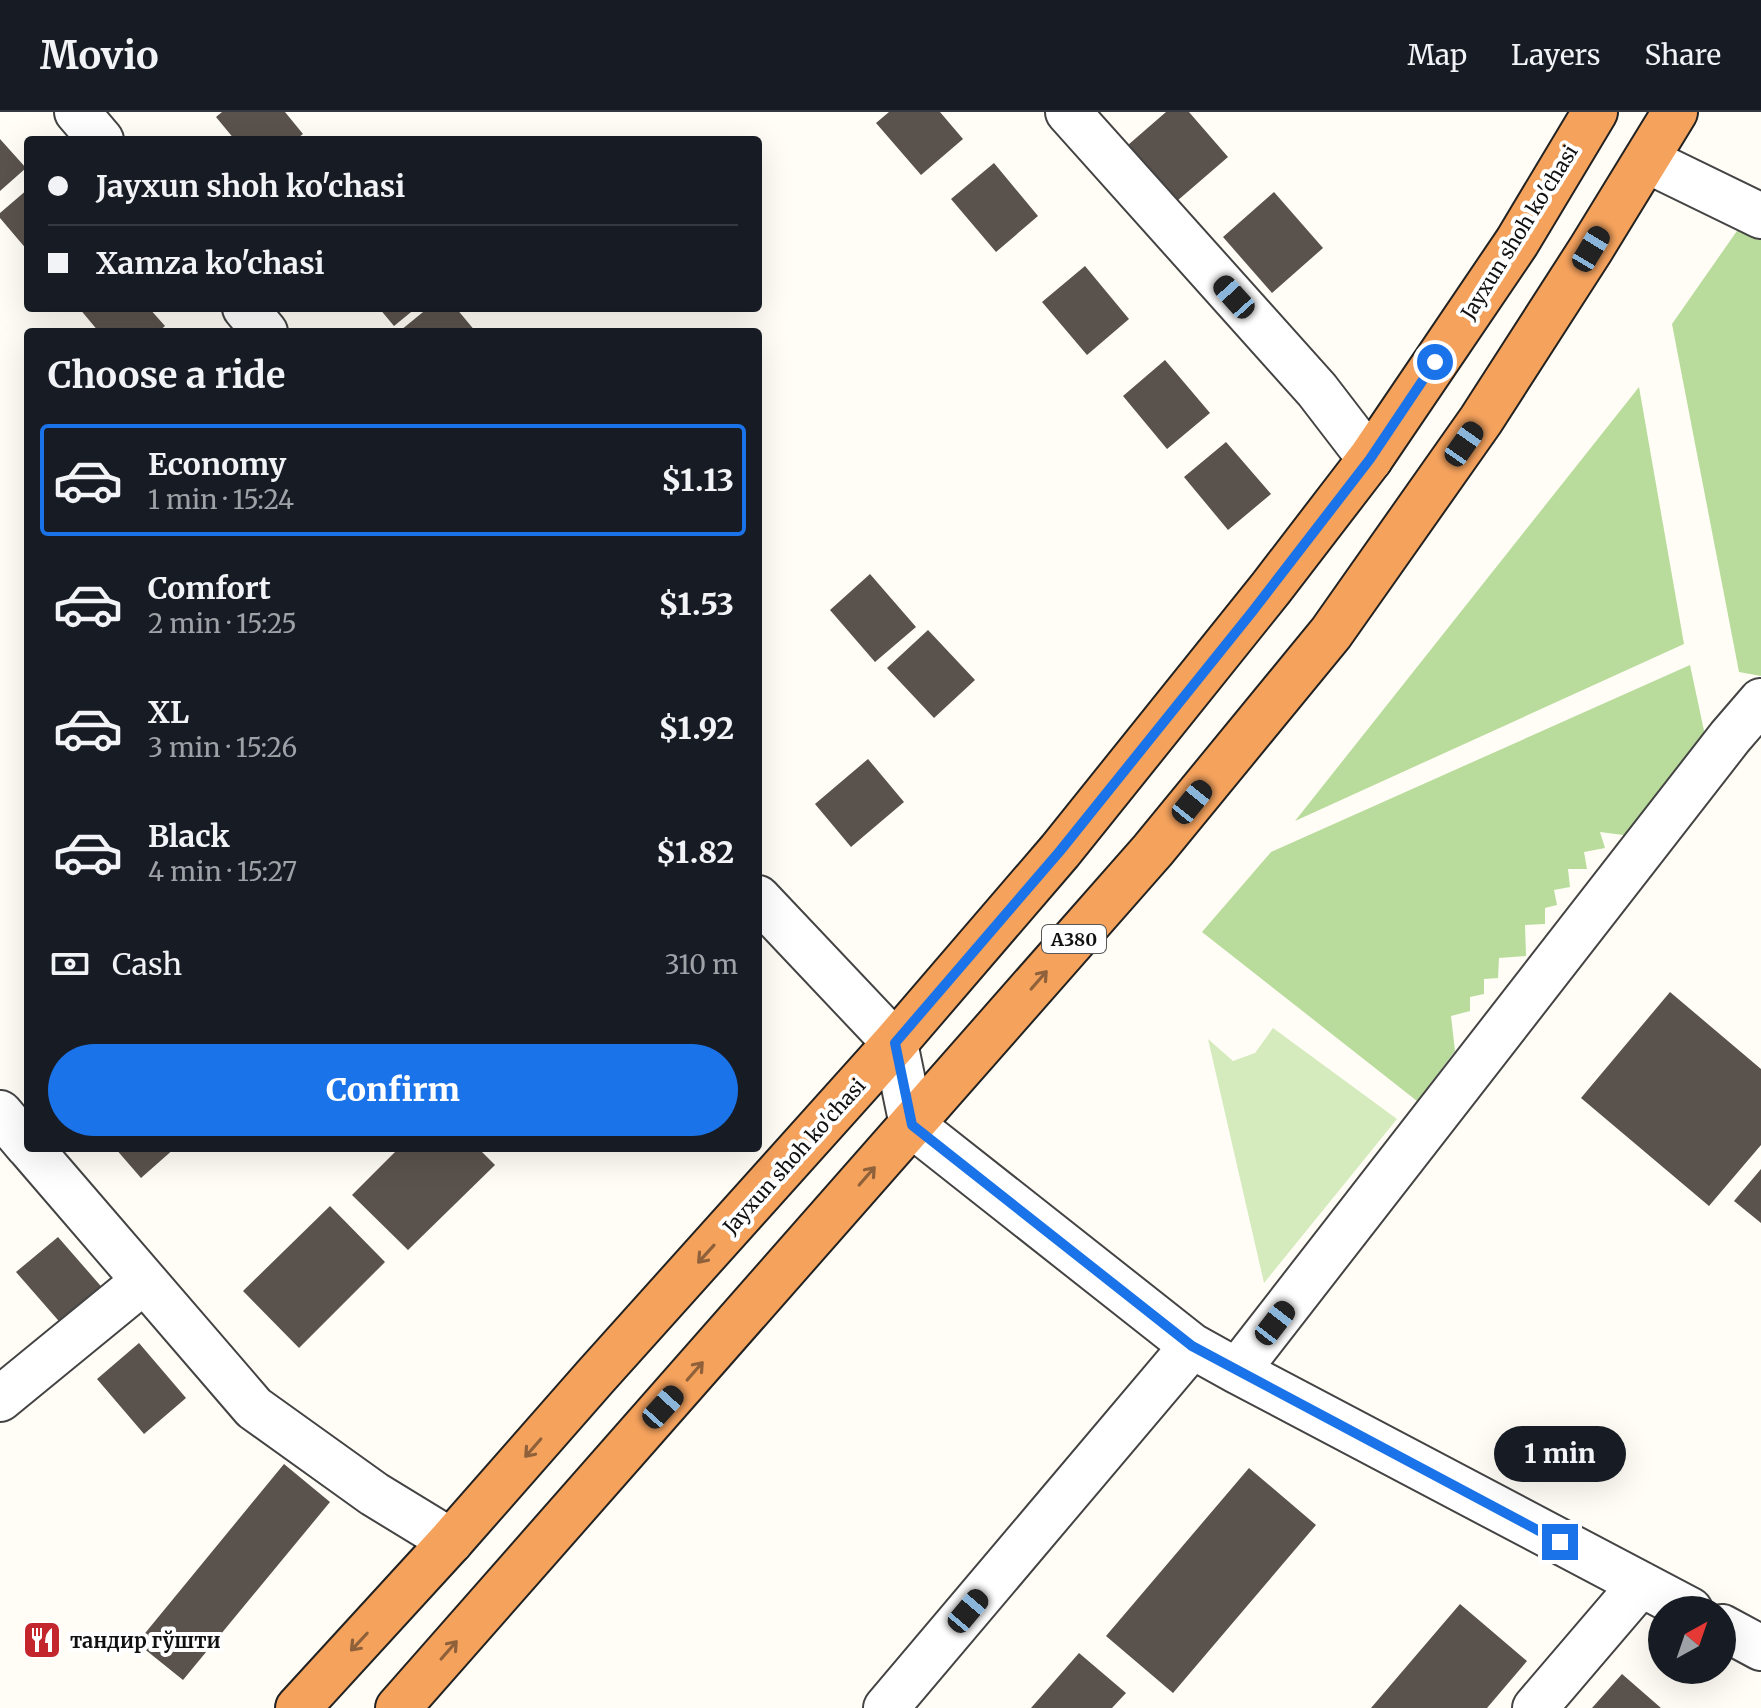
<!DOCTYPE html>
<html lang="en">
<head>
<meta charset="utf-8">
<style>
  body { margin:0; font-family:Merriweather,serif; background:#242831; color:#f1f3f6; height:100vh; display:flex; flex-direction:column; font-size:30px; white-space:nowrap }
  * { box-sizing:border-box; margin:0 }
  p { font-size:26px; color:#9ea1a6 }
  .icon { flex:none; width:44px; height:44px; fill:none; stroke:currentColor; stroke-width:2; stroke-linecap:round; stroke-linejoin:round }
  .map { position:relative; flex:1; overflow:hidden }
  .panel { position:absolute; left:24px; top:216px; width:738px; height:824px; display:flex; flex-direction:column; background:#171b24; border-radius:8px; box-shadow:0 8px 32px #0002 }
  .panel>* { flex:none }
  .top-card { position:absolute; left:24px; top:24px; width:738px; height:176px; border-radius:8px; box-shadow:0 8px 32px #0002; display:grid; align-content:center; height:176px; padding:0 24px; background:#171b24 }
  .needle { width:52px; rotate:40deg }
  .buttons { position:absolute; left:1648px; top:1484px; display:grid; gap:16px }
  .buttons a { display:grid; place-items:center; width:88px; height:88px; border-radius:50%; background:#171b24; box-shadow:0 8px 32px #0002; font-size:40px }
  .end { position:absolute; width:36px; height:36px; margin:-18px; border:10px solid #1a73e8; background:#fff; box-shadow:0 0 0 4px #fff }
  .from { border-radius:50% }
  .bubble { position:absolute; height:56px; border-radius:28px; background:#171b24; box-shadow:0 8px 32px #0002; font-size:26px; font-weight:800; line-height:56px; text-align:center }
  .car { position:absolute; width:24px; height:48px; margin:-24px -12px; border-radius:10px; box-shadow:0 0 6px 2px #0007; background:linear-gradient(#222 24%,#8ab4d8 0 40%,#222 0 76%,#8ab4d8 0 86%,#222 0) }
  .top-card b { display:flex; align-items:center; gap:28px; height:76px; font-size:30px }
  .top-card b+b { border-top:2px solid #363941 }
  .top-card i { width:20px; height:20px; background:#f1f3f6 }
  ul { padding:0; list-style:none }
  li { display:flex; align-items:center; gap:24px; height:112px; margin:0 16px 12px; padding:0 8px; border:4px solid transparent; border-radius:8px }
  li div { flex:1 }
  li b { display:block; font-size:30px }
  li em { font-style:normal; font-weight:800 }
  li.active { border-color:#1a73e8 }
  li>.icon { width:72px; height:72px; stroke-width:1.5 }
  h2 { padding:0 24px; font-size:36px; line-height:96px }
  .pay { display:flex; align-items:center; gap:20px; height:88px; padding:0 24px; font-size:30px }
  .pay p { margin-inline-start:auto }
  .action { display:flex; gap:16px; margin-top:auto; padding:16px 24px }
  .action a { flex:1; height:92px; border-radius:48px; background:#1a73e8; color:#fff; font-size:32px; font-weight:800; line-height:92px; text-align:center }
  header { display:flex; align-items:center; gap:48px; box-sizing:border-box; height:112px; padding:0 40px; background:#171b24; border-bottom:2px solid #363941 }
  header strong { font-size:38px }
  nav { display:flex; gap:44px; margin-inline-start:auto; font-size:28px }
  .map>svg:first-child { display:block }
</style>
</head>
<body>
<header>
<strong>Movio</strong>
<nav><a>Map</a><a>Layers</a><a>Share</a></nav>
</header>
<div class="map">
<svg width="1761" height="1596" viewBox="0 0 1761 1596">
  <rect width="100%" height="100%" fill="#fffdf5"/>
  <!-- green -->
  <path fill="#d5ebbd" d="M 1273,916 L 1397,1007 L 1264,1171 L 1208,927 L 1233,949 L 1255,941 Z"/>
  <!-- forest -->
  <path fill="#b9dc9c" d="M 1739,116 L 1761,125 L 1761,564 L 1739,560 L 1672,212 Z
    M 1639,275 L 1684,532 L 1295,709 Z
    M 1690,553 L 1706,628 L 1631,724 L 1600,720 L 1605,736 L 1584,740 L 1587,757 L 1568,757 L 1570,775 L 1554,778 L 1557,793 L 1545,796 L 1545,812 L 1525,813 L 1526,844 L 1499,846 L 1498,866 L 1484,867 L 1484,882 L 1470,885 L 1470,899 L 1451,904 L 1455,939 L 1417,989 L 1202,820 L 1271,740 Z"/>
  <!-- building -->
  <path fill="#5a524d" d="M 222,0 L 285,0 L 303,22 L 295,28 L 235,28 L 216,5 Z
    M 889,0 L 940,0 L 963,27 L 921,63 L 876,11 Z
    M 1166,0 L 1189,0 L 1228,45 L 1177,89 L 1128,33 Z
    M 0,27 L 26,56 L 0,79 Z
    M 994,51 L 1038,104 L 996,140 L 951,87 Z
    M 28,77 L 28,139 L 0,106 L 0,101 Z
    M 1274,80 L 1323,136 L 1272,181 L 1223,125 Z
    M 1085,154 L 1129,207 L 1087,243 L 1042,190 Z
    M 79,196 L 149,196 L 165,214 L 158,220 L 99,220 Z
    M 379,196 L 416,196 L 394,214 Z
    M 428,196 L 456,196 L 476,220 L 403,220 L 401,218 Z
    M 1165,248 L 1210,301 L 1167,337 L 1123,284 Z
    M 1226,330 L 1271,382 L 1228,418 L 1184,365 Z
    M 870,462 L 916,515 L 875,550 L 830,498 Z
    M 928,518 L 975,568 L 934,606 L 887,556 Z
    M 868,647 L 904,690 L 851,735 L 815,692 Z
    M 1670,880 L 1761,957 L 1761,1033 L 1709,1094 L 1581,986 Z
    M 115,1036 L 175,1036 L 141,1066 Z
    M 399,1036 L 478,1036 L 495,1053 L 408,1138 L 352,1083 Z
    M 1761,1057 L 1761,1111 L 1734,1089 Z
    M 330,1094 L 385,1150 L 299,1236 L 243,1179 Z
    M 58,1125 L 106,1180 L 64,1215 L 16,1160 Z
    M 139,1231 L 186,1286 L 144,1322 L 97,1267 Z
    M 284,1352 L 330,1390 L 183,1568 L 137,1531 Z
    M 1249,1356 L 1316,1413 L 1173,1581 L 1106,1524 Z
    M 1460,1492 L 1527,1549 L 1487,1596 L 1371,1596 Z
    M 1079,1541 L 1126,1581 L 1112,1596 L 1031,1596 Z
    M 1622,1562 L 1661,1596 L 1592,1596 Z"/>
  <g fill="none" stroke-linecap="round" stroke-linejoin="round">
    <!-- minor casing -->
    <g stroke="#444" stroke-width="48">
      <path id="minor" d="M 77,0 L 101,28
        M 1068,0 L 1317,278 L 1370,347
        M 1646,48 L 1761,104
        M 245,196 L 265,220
        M 758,786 L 895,931 L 912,1013 L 1192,1234 L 1237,1259 L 1690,1498
        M 0,1001 L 28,1034
        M 30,1036 L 254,1296 L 374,1382 L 451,1429
        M 1237,1259 L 1730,625 L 1761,589
        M 0,1287 L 144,1169
        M 1722,1515 L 1761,1536
        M 886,1596 L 1192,1234
        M 1535,1596 L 1641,1472"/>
    </g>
    <!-- highway casing -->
    <g stroke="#222" stroke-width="48">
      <path id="highway" d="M 298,1596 L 451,1429 L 595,1265 L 895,931 L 1060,739 L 1271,476 L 1370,347 L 1517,130 L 1595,0
        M 398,1596 L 1153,738 L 1331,521 L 1481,308 L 1591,137 L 1675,0"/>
    </g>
    <!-- minor -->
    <use href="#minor" stroke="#fff" stroke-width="44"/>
    <!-- highway -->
    <use href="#highway" stroke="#f5a25d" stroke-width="44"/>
  </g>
  <!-- one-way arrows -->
  <defs><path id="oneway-shaft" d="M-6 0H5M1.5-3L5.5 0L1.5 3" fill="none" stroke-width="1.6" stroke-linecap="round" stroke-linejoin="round" transform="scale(2)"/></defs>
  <g stroke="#8e613b">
    <use href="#oneway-shaft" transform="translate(1039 868) rotate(-49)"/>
    <use href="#oneway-shaft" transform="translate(867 1064) rotate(-49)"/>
    <use href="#oneway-shaft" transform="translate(706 1142) rotate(132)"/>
    <use href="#oneway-shaft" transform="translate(695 1259) rotate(-49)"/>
    <use href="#oneway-shaft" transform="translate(533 1336) rotate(131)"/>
    <use href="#oneway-shaft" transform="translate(359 1530) rotate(133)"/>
    <use href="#oneway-shaft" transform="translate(449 1538) rotate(-49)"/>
  </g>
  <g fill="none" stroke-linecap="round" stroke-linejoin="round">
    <!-- route -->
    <path stroke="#1a73e8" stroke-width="10" d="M 1435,250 L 1370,347 L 1252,500 L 1060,739 L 895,931 L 912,1013 L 1192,1234 L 1560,1430"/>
  </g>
  <!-- icons -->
  <defs>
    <g id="restaurant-square" transform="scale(2)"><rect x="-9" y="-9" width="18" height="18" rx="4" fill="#c4262e" stroke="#fff"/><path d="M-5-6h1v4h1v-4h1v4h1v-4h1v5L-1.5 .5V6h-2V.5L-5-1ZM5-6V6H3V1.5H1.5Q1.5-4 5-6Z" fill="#fff"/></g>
  </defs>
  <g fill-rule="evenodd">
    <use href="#restaurant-square" x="42" y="1528"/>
  </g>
  <g text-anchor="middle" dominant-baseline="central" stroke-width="8" stroke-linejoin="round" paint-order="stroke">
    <!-- shield labels -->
    <rect fill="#fff" stroke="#585858" stroke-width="2" x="1042" y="813" width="64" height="28" rx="6"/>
    <g font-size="18" font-weight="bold" fill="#111">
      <text x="1074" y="827">A380</text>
    </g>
    <!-- street labels -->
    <g font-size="20" fill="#111" stroke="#fff">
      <text transform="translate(1519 120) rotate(-58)">Jayxun shoh ko'chasi</text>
      <text transform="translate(794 1044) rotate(-48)">Jayxun shoh ko'chasi</text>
    </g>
    <!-- poi labels -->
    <g font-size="20" font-weight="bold" fill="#111" stroke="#fff" text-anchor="start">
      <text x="70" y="1528">тандир гўшти</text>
    </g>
  </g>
</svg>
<div class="buttons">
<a><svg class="needle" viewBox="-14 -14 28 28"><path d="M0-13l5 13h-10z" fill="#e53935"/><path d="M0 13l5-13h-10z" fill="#9ea1a6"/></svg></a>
</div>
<i class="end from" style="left:1435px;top:250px"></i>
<i class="end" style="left:1560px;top:1430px"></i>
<div class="bubble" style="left:1494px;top:1314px;width:132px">1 min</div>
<i class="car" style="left:1591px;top:137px;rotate:31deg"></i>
<i class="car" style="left:1234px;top:185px;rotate:318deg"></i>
<i class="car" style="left:1464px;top:332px;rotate:35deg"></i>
<i class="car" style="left:1192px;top:690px;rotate:39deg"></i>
<i class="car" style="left:1275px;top:1211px;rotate:38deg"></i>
<i class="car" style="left:663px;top:1295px;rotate:42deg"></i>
<i class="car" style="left:968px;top:1499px;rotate:40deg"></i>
<div class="top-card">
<b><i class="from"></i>Jayxun shoh ko'chasi</b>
<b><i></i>Xamza ko'chasi</b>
</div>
<section class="panel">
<h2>Choose a ride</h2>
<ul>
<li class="active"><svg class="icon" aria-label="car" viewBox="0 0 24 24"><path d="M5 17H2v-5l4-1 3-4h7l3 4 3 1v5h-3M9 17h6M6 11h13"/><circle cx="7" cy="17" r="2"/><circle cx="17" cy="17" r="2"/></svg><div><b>Economy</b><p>1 min · 15:24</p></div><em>$1.13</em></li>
<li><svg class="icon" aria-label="car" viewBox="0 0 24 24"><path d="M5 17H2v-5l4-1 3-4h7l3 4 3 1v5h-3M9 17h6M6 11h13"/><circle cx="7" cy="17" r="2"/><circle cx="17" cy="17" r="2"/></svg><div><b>Comfort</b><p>2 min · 15:25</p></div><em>$1.53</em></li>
<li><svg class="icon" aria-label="car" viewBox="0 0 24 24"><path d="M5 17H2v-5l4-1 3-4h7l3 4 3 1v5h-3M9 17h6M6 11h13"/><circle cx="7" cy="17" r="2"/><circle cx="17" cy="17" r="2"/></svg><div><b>XL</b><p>3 min · 15:26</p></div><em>$1.92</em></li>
<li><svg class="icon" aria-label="car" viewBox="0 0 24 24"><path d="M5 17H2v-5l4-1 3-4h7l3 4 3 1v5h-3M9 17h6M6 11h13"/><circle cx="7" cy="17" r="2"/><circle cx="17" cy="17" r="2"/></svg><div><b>Black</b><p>4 min · 15:27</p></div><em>$1.82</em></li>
</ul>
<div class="pay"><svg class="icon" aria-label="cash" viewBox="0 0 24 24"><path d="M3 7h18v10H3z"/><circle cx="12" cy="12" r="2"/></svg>Cash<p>310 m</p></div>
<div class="action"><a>Confirm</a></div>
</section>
</div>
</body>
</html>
